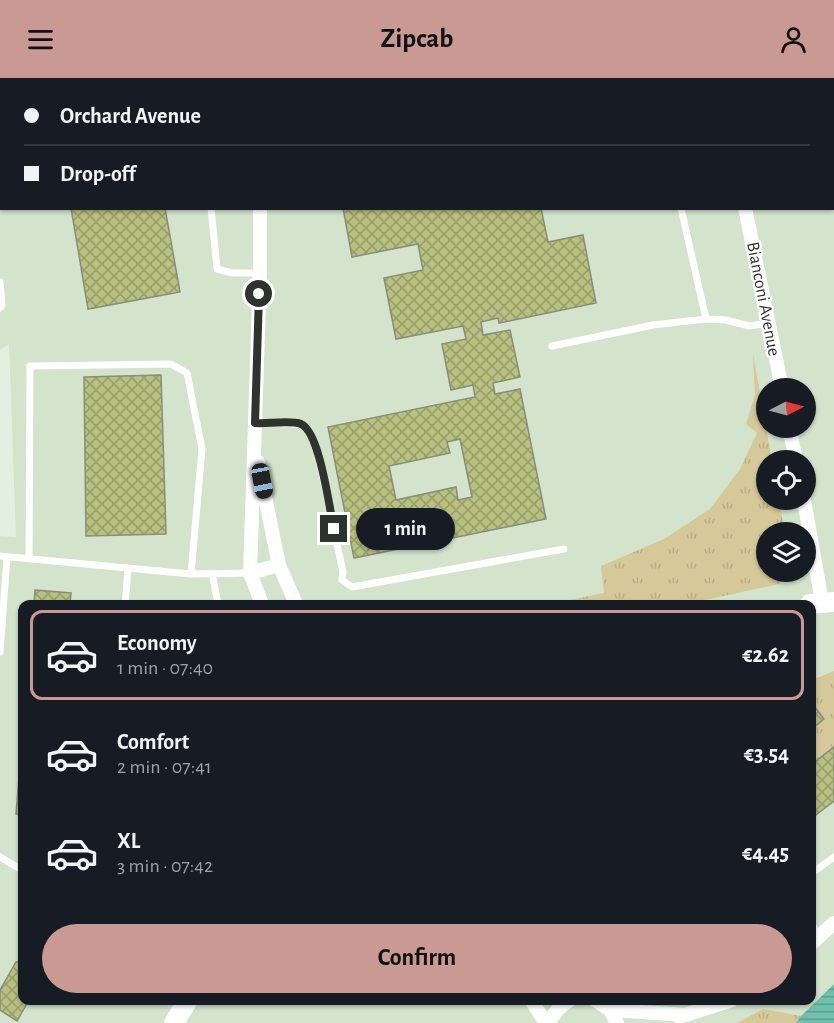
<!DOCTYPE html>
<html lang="en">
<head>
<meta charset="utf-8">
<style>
  body { margin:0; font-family:"Alegreya Sans",sans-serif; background:#20242c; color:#f1f3f6; height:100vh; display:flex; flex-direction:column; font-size:22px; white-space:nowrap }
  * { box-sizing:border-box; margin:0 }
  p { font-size:20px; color:#9ea1a6 }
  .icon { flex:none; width:33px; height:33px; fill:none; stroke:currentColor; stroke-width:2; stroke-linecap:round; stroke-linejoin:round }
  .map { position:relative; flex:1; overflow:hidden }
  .side { position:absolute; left:18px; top:522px; width:798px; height:405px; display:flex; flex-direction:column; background:#171b24; border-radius:12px; box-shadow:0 2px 4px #0004 }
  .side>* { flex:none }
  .guide { position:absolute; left:0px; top:0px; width:834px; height:132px; box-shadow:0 2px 4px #0004; display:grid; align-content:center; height:132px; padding:0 24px; background:#171b24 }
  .needle { width:39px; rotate:84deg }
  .buttons { position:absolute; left:756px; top:300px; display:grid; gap:12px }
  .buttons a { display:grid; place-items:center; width:60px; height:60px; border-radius:50%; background:#171b24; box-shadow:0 2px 4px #0004; font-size:30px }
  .end { position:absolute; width:27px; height:27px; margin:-14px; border:8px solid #2f332d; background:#fff; box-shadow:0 0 0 3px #fff }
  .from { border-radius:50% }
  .bubble { position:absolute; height:42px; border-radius:21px; background:#171b24; box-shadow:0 2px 4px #0004; font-size:20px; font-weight:700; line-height:42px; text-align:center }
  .car { position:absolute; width:18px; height:36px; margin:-18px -9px; border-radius:8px; box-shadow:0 0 4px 2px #0007; background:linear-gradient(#222 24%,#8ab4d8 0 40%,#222 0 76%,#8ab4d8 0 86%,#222 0) }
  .guide b { display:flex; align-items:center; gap:21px; height:57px; font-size:22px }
  .guide b+b { border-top:2px solid #363941 }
  .guide i { width:15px; height:15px; background:#f1f3f6 }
  ul { padding:10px 0 0; list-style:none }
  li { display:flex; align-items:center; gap:18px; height:90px; margin:0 12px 9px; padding:0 12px; border:3px solid transparent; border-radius:12px }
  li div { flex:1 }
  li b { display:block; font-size:22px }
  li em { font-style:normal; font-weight:700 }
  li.active { border-color:#c89a93 }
  li>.icon { width:54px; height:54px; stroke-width:1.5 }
  .primary-button { display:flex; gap:12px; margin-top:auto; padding:12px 24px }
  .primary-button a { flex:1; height:69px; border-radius:36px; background:#c89a93; color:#111; font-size:24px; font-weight:700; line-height:69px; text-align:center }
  header { display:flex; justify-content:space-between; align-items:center; height:78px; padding:0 24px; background:#c89a93; color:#111; font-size:27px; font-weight:700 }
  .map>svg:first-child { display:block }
</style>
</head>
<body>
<header><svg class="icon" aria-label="menu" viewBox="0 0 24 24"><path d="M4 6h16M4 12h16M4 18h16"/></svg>Zipcab<svg class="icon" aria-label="person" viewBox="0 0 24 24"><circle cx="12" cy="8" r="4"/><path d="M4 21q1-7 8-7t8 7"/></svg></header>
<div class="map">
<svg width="834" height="945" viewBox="0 0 834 945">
  <defs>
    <pattern id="grass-tufts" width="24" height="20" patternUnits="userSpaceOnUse" patternTransform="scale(1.5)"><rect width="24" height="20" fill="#d6c999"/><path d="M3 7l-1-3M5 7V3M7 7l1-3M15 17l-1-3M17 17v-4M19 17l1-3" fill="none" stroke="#b8ad84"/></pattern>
    <pattern id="water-rules" width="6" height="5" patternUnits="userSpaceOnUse" patternTransform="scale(1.5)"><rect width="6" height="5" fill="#6fc1ad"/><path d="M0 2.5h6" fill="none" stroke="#5c9d8d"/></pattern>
    <pattern id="building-cross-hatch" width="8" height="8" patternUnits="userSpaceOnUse" patternTransform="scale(1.5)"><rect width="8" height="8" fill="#b8c180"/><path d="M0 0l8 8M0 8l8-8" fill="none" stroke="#969d69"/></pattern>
  </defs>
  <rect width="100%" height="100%" fill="#e4f0df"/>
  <!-- built -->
  <path fill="#d3e3cc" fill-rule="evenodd" d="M 0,0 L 834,0 L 834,945 L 0,945 L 0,458 L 16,459 L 9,266 L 0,272 ZM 2,2 L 832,2 L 832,130 L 2,130 ZM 766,310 L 806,310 L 806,350 L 766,350 ZM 766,382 L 806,382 L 806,422 L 766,422 ZM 766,454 L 806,454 L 806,494 L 766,494 ZM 22,526 L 812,526 L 812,922 L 22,922 Z"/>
  <!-- grass -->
  <path fill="url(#grass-tufts)" d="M 753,276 L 772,382 L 766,382 L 766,422 L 779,422 L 785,454 L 766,454 L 766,494 L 790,494 L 779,506 L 687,526 L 551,526 L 604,515 L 601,488 L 664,461 L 710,431 L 740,391 L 757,355 L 746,346 L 755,317 Z
    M 834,593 L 834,669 L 812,686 L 812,651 L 824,641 L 812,625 L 812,602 Z
    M 763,931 L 801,938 L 796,945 L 737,945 Z"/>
  <!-- water -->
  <path fill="url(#water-rules)" d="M 834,906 L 834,945 L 796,945 L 801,938 Z"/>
  <!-- building -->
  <path fill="url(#building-cross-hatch)" stroke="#8a8d7c" stroke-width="1.5" fill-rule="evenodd" d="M 369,0 L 515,0 L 516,2 L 369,2 Z
    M 71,130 L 165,130 L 180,214 L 88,231 Z
    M 343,130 L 541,130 L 548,164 L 583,157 L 596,225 L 499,245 L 498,240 L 481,244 L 483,257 L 510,252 L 520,299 L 493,305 L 495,316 L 520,311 L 546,441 L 354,480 L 328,349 L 475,319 L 473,307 L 451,312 L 442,266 L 466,261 L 463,248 L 396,261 L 384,200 L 423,192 L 418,166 L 352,179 ZM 460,361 L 472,419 L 458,422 L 456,409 L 396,422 L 389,388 L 450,375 L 447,364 Z
    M 161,297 L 166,456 L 86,458 L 84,299 Z
    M 35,512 L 71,515 L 70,526 L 34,526 Z
    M 812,625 L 824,641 L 812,651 Z
    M 22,663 L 22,736 L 16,736 Z
    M 834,669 L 834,723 L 812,740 L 812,686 Z
    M 22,883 L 22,922 L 29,922 L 17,943 L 0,932 L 0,912 L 16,884 Z"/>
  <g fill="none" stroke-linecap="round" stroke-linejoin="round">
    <!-- service -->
    <path stroke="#fff" stroke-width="7" d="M 71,0 L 72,2
      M 655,0 L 655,2
      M 290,2 L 298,0
      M 0,82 L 2,81
      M 211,130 L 217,191 L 232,195 L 260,195
      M 681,130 L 706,241
      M 0,204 L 2,227 L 0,230
      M 552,268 L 653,247 L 706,241 L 726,242 L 749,248 L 768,245
      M 255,345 L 299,346 L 309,352 L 317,372 L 343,494 L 342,502 L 352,509 L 564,471
      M 0,478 L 191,496 L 250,495
      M 29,481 L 30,288 L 171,286 L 187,295 L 202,371 L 191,496
      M 212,495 L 218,526
      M 125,526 L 128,491
      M 0,574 L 7,479
      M 0,779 L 22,792
      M 812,795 L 834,779
      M 812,847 L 819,858"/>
    <!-- minor -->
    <path stroke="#fff" stroke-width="14" d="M 241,0 L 241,2
      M 719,0 L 720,2
      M 260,130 L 260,195 L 250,495 L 262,526
      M 745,130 L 782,310
      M 789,350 L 796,382
      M 258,384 L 279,487 L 296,526
      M 804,422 L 822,524
      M 250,495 L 279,487
      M 812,865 L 834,845
      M 531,922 L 546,945
      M 595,922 L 610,932 L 617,945
      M 610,932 L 687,937
      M 679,939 L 732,922
      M 549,945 C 554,934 560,928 570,922"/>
    <!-- secondary -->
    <path stroke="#fff" stroke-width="20" d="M 810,526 L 834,524
      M 174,945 L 188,922"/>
  </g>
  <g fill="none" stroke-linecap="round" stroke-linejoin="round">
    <!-- route -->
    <path stroke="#2f332d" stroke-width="8" d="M 259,216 L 255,345 C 267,346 291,342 301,346 C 320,354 329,430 334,451"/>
  </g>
  <g text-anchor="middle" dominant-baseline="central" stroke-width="5" stroke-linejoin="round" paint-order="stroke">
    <!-- street labels -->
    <g font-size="18" fill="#2f332d" stroke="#fff">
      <text transform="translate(763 221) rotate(79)">Bianconi Avenue</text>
    </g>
  </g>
</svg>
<div class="buttons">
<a><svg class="needle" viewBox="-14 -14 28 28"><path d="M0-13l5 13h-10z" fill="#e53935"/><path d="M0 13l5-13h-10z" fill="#9ea1a6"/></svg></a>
<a><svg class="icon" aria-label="locate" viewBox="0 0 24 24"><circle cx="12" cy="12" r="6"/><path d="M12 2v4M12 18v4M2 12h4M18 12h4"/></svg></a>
<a><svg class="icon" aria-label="layers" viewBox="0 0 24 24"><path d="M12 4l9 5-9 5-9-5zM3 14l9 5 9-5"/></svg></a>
</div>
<i class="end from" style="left:259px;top:216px"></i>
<i class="end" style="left:334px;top:451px"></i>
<div class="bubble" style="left:356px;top:430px;width:99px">1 min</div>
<i class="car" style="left:262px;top:403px;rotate:169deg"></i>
<div class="guide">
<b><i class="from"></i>Orchard Avenue</b>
<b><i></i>Drop-off</b>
</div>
<section class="side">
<ul>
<li class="active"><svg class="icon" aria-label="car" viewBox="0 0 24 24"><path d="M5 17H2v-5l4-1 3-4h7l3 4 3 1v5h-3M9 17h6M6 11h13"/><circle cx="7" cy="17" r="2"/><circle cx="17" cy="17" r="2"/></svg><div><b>Economy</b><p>1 min · 07:40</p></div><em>€2.62</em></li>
<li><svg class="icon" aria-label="car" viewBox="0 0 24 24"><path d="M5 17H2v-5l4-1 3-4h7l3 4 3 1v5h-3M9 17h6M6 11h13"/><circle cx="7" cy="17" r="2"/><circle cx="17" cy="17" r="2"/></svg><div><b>Comfort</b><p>2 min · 07:41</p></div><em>€3.54</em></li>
<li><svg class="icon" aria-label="car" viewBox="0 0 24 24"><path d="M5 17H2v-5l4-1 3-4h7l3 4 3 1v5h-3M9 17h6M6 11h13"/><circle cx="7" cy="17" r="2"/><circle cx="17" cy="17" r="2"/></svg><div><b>XL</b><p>3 min · 07:42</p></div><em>€4.45</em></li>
</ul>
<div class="primary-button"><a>Confirm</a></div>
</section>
</div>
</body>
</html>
